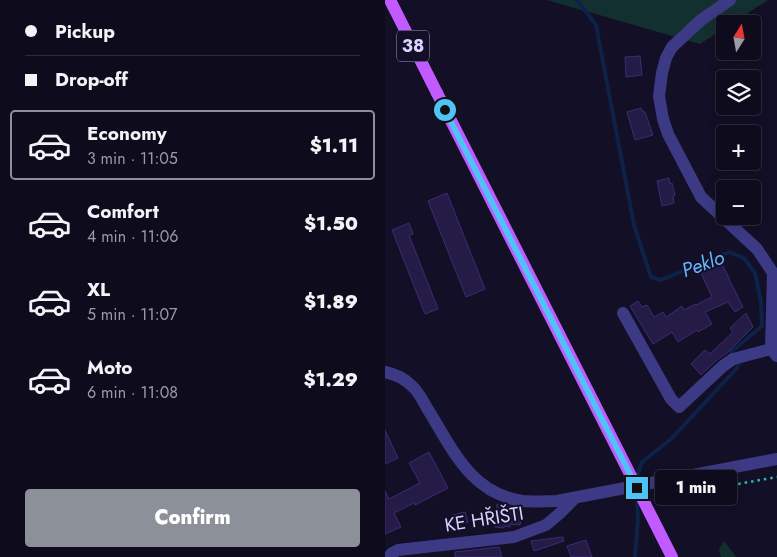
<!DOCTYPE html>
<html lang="en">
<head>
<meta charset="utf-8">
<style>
  body { margin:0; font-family:Jost,sans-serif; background:#1c1929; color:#f1f3f6; height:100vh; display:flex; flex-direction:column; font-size:19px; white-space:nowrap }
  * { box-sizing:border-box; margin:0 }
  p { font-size:16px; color:#9b9ba3 }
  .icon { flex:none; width:28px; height:28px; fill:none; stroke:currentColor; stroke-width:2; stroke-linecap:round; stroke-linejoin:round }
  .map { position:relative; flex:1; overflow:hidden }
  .sheet { display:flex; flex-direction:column; background:#0e0b1c; width:385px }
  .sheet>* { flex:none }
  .top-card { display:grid; align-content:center; height:110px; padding:0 25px; background:#0e0b1c }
  .needle { width:32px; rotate:11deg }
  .buttons { position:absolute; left:331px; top:15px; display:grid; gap:10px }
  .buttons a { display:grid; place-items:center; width:45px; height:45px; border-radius:5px; background:#0e0b1c; box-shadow:0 2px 12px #0003,0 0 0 1px #2e2b3b; font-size:25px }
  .end { position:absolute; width:22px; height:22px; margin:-11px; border:6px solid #4fc3f7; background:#111; box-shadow:0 0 0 2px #111 }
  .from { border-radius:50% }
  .bubble { position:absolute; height:35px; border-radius:5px; background:#0e0b1c; box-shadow:0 2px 12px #0003,0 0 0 1px #2e2b3b; font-size:16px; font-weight:800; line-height:35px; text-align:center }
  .top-card b { display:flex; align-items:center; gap:18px; height:48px; font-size:19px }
  .top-card b+b { border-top:1px solid #2e2b3b }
  .top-card i { width:12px; height:12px; background:#f1f3f6 }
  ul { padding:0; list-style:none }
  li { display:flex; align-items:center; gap:15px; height:70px; margin:0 10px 8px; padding:0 15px; border:2px solid transparent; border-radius:5px }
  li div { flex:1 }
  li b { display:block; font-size:19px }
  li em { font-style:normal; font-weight:800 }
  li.active { border-color:#8c9099 }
  li>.icon { width:45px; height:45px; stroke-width:1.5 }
  .button { display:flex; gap:10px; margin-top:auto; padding:10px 25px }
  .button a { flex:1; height:58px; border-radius:5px; background:#8c9099; color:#fff; font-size:20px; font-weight:800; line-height:58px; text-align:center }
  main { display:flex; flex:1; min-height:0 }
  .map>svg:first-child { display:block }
</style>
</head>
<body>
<main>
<section class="sheet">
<div class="top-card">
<b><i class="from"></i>Pickup</b>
<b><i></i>Drop-off</b>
</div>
<ul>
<li class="active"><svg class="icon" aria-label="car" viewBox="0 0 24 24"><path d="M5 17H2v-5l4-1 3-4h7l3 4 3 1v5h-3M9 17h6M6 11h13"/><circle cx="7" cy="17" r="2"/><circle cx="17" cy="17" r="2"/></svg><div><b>Economy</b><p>3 min · 11:05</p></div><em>$1.11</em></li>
<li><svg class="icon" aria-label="car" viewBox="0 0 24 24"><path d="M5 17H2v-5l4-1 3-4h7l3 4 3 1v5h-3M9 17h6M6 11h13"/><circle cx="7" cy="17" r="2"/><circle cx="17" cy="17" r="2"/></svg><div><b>Comfort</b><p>4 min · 11:06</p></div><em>$1.50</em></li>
<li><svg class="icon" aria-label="car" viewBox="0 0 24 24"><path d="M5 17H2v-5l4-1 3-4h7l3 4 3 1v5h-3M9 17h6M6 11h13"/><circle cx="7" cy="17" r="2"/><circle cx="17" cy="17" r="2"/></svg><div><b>XL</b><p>5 min · 11:07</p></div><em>$1.89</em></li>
<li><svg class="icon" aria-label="car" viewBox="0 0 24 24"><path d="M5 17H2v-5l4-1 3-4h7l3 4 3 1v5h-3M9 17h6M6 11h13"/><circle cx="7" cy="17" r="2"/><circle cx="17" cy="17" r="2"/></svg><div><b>Moto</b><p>6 min · 11:08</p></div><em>$1.29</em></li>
</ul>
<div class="button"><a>Confirm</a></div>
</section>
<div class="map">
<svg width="392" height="557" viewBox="0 0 392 557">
  <rect width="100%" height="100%" fill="#130f26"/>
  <!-- green -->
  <path fill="#12302f" d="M 162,0 L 383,0 L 346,24 L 340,24 L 340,28 L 315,44 Z
    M 339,541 L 351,557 L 336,557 L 334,549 Z"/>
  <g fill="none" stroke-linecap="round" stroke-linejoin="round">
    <!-- stream -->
    <path stroke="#0c2248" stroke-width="4" d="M 191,0 L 193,1 L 211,25 L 249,225 L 266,277 L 276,280 L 344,252 L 359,258 L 370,273 L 376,302 L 377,326 L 346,352 L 348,355
      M 252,480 L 252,476 L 257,462 L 286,439 L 352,368 L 354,362 L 352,361
      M 250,557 L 253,519 L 252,499"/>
  </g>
  <!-- building -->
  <path fill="#241b47" stroke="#3b2d73" d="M 255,56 L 257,75 L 241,77 L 240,57 Z
    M 256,108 L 258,112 L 260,112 L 268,135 L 250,140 L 242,112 Z
    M 284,178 L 285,184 L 287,183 L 290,195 L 288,196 L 289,203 L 277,206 L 272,181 Z
    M 62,193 L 100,289 L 81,297 L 43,201 Z
    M 24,223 L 28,234 L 24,235 L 53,309 L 40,314 L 7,230 Z
    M 336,262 L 344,278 L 344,279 L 358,307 L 350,312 L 343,302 L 320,312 L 327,324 L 313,332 L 312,330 L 293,342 L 287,332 L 268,344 L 245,306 L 253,301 L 257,307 L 262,305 L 269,317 L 278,312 L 281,317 L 297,306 L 299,310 L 311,304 L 311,305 L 327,297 L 316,273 Z
    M 361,313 L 368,327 L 342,353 L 332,360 L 316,375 L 306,364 L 320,350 L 325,354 L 348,332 L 345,328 Z
    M 0,430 L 13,458 L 0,464 Z
    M 44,452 L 63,488 L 30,505 L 29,503 L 9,513 L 16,527 L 0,534 L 0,491 L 4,499 L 35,483 L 24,463 Z
    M 112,504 L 137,509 L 135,525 L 125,524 L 125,527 L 121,526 L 118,528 L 110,527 Z
    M 80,512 L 83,522 L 71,525 L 68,515 Z
    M 178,537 L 179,541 L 149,551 L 146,541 Z
    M 201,540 L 207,557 L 186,557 L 182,546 Z
    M 114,547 L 117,557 L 70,557 L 70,552 Z"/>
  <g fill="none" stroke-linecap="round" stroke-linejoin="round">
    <!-- path -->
    <path stroke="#2fb8b0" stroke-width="2.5" stroke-dasharray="2.5 4" stroke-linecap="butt" d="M 278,494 L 280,497 L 392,477"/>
    <!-- minor -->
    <path stroke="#3d3a85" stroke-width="12" d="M 345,0 L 316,20 L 287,47 L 281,58 L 277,73 L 274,96 L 278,119 L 283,134 L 316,197 L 372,249 L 388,273 L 386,349 L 392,356
      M 238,313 L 286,399 L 294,407 L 338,366 L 348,359 L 386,349
      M 0,372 C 10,374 20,379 27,386 C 33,391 38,401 42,408 C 67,448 85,493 137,501 C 149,502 160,501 172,501 L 392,459
      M 4,557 L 7,553 L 13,550 L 129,537 L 161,525 L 174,514 L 191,497"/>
    <!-- major -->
    <path stroke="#c25bff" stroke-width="12" d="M 5,0 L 52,93"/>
    <!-- major-bridge -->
    <path stroke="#c25bff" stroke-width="12" d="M 52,93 L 287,557"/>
  </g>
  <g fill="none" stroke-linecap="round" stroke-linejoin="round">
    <!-- route -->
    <path stroke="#4fc3f7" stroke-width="6" d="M 60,110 L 252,488"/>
  </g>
  <g text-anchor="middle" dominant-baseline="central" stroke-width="4" stroke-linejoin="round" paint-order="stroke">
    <!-- shield labels -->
    <rect fill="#130f26" stroke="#9e99be" stroke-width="1" x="12" y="30.5" width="32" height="31" rx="4"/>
    <g font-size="18" font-weight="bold" fill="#d9d4ff">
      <text x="28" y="46">38</text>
    </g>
    <!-- street labels -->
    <g font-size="19" fill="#d9d4ff" stroke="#130f26">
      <text transform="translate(99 519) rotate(-9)">KE HŘIŠTI</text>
    </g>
    <!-- water labels -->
    <g font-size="20" font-style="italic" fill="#62b6ff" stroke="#130f26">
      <text transform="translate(318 264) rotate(-20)">Peklo</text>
    </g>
  </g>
</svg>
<div class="buttons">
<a><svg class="needle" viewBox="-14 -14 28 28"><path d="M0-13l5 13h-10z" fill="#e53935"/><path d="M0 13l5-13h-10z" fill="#9b9ba3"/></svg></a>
<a><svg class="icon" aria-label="layers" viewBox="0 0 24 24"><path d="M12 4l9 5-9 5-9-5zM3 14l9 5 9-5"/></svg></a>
<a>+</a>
<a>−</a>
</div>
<i class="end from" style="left:60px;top:110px"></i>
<i class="end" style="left:252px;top:488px"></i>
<div class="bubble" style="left:270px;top:470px;width:82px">1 min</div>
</div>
</main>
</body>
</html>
